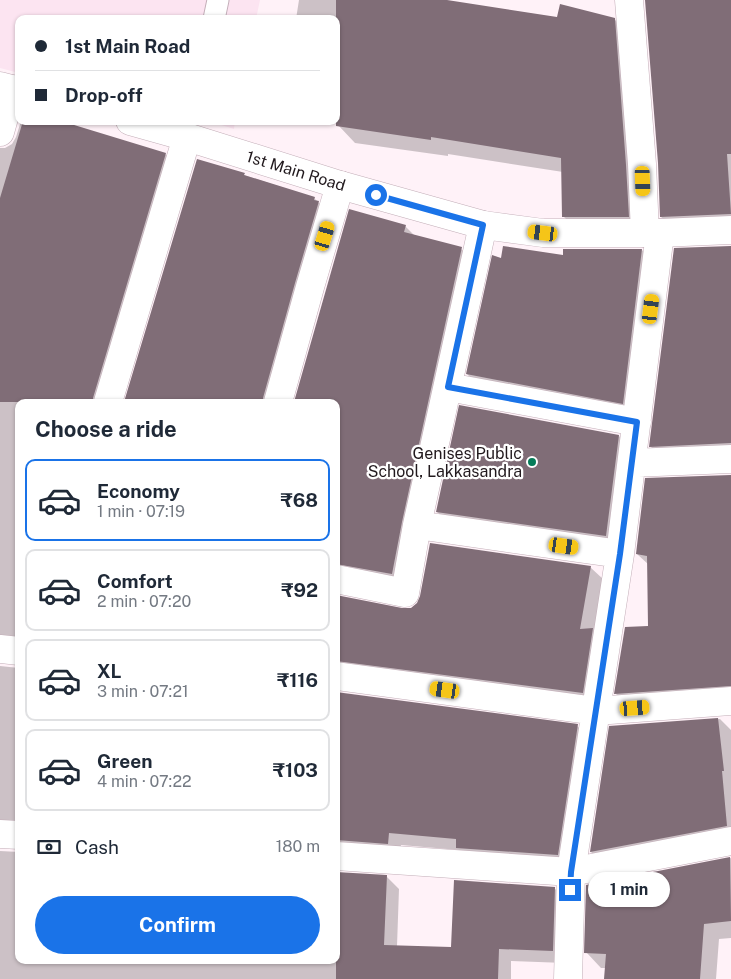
<!DOCTYPE html>
<html lang="en">
<head>
<meta charset="utf-8">
<style>
  body { margin:0; font-family:"Public Sans",sans-serif; background:#f6f6f7; color:#1f2937; height:100vh; display:flex; flex-direction:column; font-size:19px; white-space:nowrap }
  * { box-sizing:border-box; margin:0 }
  p { font-size:16px; color:#747a83 }
  .icon { flex:none; width:28px; height:28px; fill:none; stroke:currentColor; stroke-width:2; stroke-linecap:round; stroke-linejoin:round }
  .map { position:relative; flex:1; overflow:hidden }
  .panel { position:absolute; left:15px; top:399px; width:325px; height:565px; display:flex; flex-direction:column; background:#fff; border-radius:10px; box-shadow:0 1px 4px #0004 }
  .panel>* { flex:none }
  .guide { position:absolute; left:15px; top:15px; width:325px; height:110px; border-radius:10px; box-shadow:0 1px 4px #0004; display:grid; align-content:center; height:110px; padding:0 20px; background:#fff }
  .end { position:absolute; width:22px; height:22px; margin:-11px; border:6px solid #1a73e8; background:#fff; box-shadow:0 0 0 2px #fff }
  .from { border-radius:50% }
  .bubble { position:absolute; height:35px; border-radius:18px; background:#fff; box-shadow:0 1px 4px #0004; font-size:16px; font-weight:700; line-height:35px; text-align:center }
  .car { position:absolute; width:15px; height:30px; margin:-15px -8px; border-radius:6px; box-shadow:0 0 4px 1px #0007; background:linear-gradient(#f5c518 24%,#345 0 40%,#f5c518 0 76%,#345 0 86%,#f5c518 0) }
  .guide b { display:flex; align-items:center; gap:18px; height:48px; font-size:19px }
  .guide b+b { border-top:1px solid #e0e1e3 }
  .guide i { width:12px; height:12px; background:#1f2937 }
  ul { padding:0; list-style:none }
  li { display:flex; align-items:center; gap:15px; height:82px; margin:0 10px 8px; padding:0 10px; border:2px solid #e0e1e3; border-radius:10px }
  li div { flex:1 }
  li b { display:block; font-size:19px }
  li em { font-style:normal; font-weight:700 }
  li.current { border-color:#1a73e8 }
  li>.icon { width:45px; height:45px; stroke-width:1.5 }
  h2 { padding:0 20px; font-size:22px; line-height:60px }
  .pay { display:flex; align-items:center; gap:12px; height:55px; padding:0 20px; font-size:19px }
  .pay p { margin-inline-start:auto }
  .action { display:flex; gap:10px; margin-top:auto; padding:10px 20px }
  .action a { flex:1; height:58px; border-radius:30px; background:#1a73e8; color:#fff; font-size:20px; font-weight:700; line-height:58px; text-align:center }
  .map>svg:first-child { display:block }
</style>
</head>
<body>
<div class="map">
<svg width="731" height="979" viewBox="0 0 731 979">
  <rect width="100%" height="100%" fill="#fff2f8"/>
  <!-- built -->
  <path fill="#fce4f1" d="M 0,0 L 260,0 L 256,19 L 19,19 L 19,73 L 0,68 Z
    M 209,121 L 235,121 L 234,129 Z"/>
  <!-- shadow -->
  <path fill="#0003" d="M 299,0 L 434,0 L 557,18 L 614,19 L 632,36 L 645,234 L 581,234 L 564,217 L 563,172 L 448,154 L 448,156 L 355,143 L 338,125 L 336,19 L 296,19 Z
    M 646,0 L 731,0 L 731,228 L 675,230 L 661,217 L 659,163 Z
    M 21,121 L 55,121 L 165,154 L 178,167 L 108,402 L 19,402 L 19,646 L 0,652 L 0,148 L 5,148 L 12,144 L 16,137 Z
    M 198,160 L 314,198 L 331,215 L 278,402 L 125,402 Z
    M 350,211 L 405,226 L 416,237 L 461,249 L 474,261 L 405,586 L 336,582 L 336,402 L 295,402 Z
    M 731,248 L 731,457 L 664,460 L 650,446 Z
    M 642,250 L 653,262 L 634,415 L 479,386 L 467,374 L 502,259 L 564,256 Z
    M 619,436 L 629,446 L 617,546 L 448,522 L 437,512 Z
    M 731,476 L 731,699 L 629,707 L 616,694 L 650,627 L 649,565 L 637,554 Z
    M 590,567 L 603,579 L 594,631 L 605,642 L 595,705 L 336,679 L 336,596 L 402,610 L 411,609 Z
    M 0,666 L 19,668 L 19,831 L 0,837 Z
    M 336,693 L 577,726 L 590,738 L 570,868 L 470,861 L 459,850 L 401,845 L 400,856 L 336,859 Z
    M 720,719 L 731,730 L 731,843 L 607,867 L 591,852 L 610,727 Z
    M 0,851 L 19,852 L 19,960 L 336,960 L 386,876 L 399,889 L 397,946 L 452,948 L 554,888 L 567,900 L 565,963 L 511,961 L 511,979 L 0,979 Z
    M 731,858 L 731,938 L 719,939 L 716,979 L 605,979 L 606,968 L 601,968 L 586,952 L 587,886 Z"/>
  <!-- building -->
  <path fill="#806d77" d="M 336,0 L 447,0 L 557,17 L 560,4 L 615,18 L 626,165 L 629,217 L 562,217 L 561,158 L 431,137 L 431,140 L 336,126 Z
    M 645,0 L 731,0 L 731,154 L 727,154 L 731,214 L 660,217 L 658,163 Z
    M 23,121 L 61,121 L 166,153 L 93,398 L 93,402 L 0,402 L 0,198 Z
    M 197,159 L 245,173 L 244,175 L 315,197 L 314,200 L 319,201 L 295,283 L 263,398 L 263,402 L 124,402 Z
    M 349,209 L 406,225 L 404,232 L 462,247 L 402,522 L 392,574 L 336,564 L 336,402 L 294,402 Z
    M 503,246 L 563,255 L 563,249 L 642,249 L 623,404 L 466,374 L 492,255 L 501,258 Z
    M 731,246 L 731,443 L 649,447 L 674,248 Z
    M 459,405 L 619,435 L 606,536 L 436,512 Z
    M 731,475 L 731,686 L 614,694 L 625,627 L 648,626 L 647,556 L 636,554 L 645,478 Z
    M 430,543 L 591,566 L 580,629 L 593,628 L 583,693 L 336,661 L 336,595 L 402,608 L 411,608 L 417,603 L 420,596 Z
    M 336,692 L 578,724 L 558,855 L 456,848 L 456,839 L 389,833 L 388,844 L 336,840 Z
    M 718,718 L 724,771 L 722,771 L 727,826 L 590,852 L 609,726 Z
    M 730,857 L 731,921 L 704,924 L 700,979 L 604,979 L 606,954 L 584,953 L 586,885 Z
    M 336,872 L 387,875 L 384,945 L 451,947 L 454,880 L 555,887 L 553,951 L 499,949 L 498,979 L 336,979 Z"/>
  <g fill="none" stroke-linecap="round" stroke-linejoin="round">
    <!-- service casing -->
    <g stroke="#c3aeb8" stroke-width="23">
      <path id="service" d="M 214,19 L 218,0"/>
    </g>
    <!-- minor casing -->
    <g stroke="#c3aeb8" stroke-width="29">
      <path id="minor" d="M 629,0 L 642,164 L 645,233
        M 0,132 L 12,89
        M 448,387 L 637,422
        M 108,402 L 187,137
        M 278,402 L 310,287 L 340,185
        M 632,463 L 731,459
        M 417,525 L 620,554
        M 336,579 L 405,593 L 417,525 L 483,225
        M 0,649 L 19,651
        M 336,676 L 596,711 L 731,701
        M 0,834 L 19,835
        M 336,856 L 571,872 L 731,841
        M 568,979 L 571,872 L 620,554 L 660,233"/>
    </g>
    <!-- tertiary casing -->
    <g stroke="#c3aeb8" stroke-width="29">
      <path id="tertiary" d="M 0,86 L 19,91
        M 130,121 L 187,137 L 340,185 L 483,225 L 543,233 L 660,233 L 731,230"/>
    </g>
    <!-- service -->
    <use href="#service" stroke="#fff" stroke-width="21"/>
    <!-- minor -->
    <use href="#minor" stroke="#fff" stroke-width="28"/>
    <!-- tertiary -->
    <use href="#tertiary" stroke="#fff" stroke-width="28"/>
  </g>
  <g fill="none" stroke-linecap="round" stroke-linejoin="round">
    <!-- route -->
    <path stroke="#1a73e8" stroke-width="6" d="M 376,195 L 483,225 L 448,387 L 637,422 L 620,554 L 571,872 L 570,890"/>
  </g>
  <!-- markers -->
  <circle fill="#057c59" stroke="#fff" stroke-width="2" cx="532" cy="462" r="5"/>
  <g text-anchor="middle" dominant-baseline="central" stroke-width="4.5" stroke-linejoin="round" paint-order="stroke">
    <!-- street labels -->
    <g font-size="16" fill="#21191d" stroke="#fff">
      <text transform="translate(296 171) rotate(17)">1st Main Road</text>
    </g>
    <!-- poi labels -->
    <g font-size="16" fill="#21191d" stroke="#fff" text-anchor="end">
      <text x="522" y="453">Genises Public<tspan x="522" dy="18">School, Lakkasandra</tspan></text>
    </g>
  </g>
</svg>
<i class="end from" style="left:376px;top:195px"></i>
<i class="end" style="left:570px;top:890px"></i>
<div class="bubble" style="left:588px;top:872px;width:82px">1 min</div>
<i class="car" style="left:643px;top:181px;rotate:178deg"></i>
<i class="car" style="left:543px;top:233px;rotate:277deg"></i>
<i class="car" style="left:325px;top:236px;rotate:17deg"></i>
<i class="car" style="left:651px;top:309px;rotate:7deg"></i>
<i class="car" style="left:564px;top:546px;rotate:98deg"></i>
<i class="car" style="left:445px;top:690px;rotate:278deg"></i>
<i class="car" style="left:635px;top:708px;rotate:86deg"></i>
<div class="guide">
<b><i class="from"></i>1st Main Road</b>
<b><i></i>Drop-off</b>
</div>
<section class="panel">
<h2>Choose a ride</h2>
<ul>
<li class="current"><svg class="icon" aria-label="car" viewBox="0 0 24 24"><path d="M5 17H2v-5l4-1 3-4h7l3 4 3 1v5h-3M9 17h6M6 11h13"/><circle cx="7" cy="17" r="2"/><circle cx="17" cy="17" r="2"/></svg><div><b>Economy</b><p>1 min · 07:19</p></div><em>₹68</em></li>
<li><svg class="icon" aria-label="car" viewBox="0 0 24 24"><path d="M5 17H2v-5l4-1 3-4h7l3 4 3 1v5h-3M9 17h6M6 11h13"/><circle cx="7" cy="17" r="2"/><circle cx="17" cy="17" r="2"/></svg><div><b>Comfort</b><p>2 min · 07:20</p></div><em>₹92</em></li>
<li><svg class="icon" aria-label="car" viewBox="0 0 24 24"><path d="M5 17H2v-5l4-1 3-4h7l3 4 3 1v5h-3M9 17h6M6 11h13"/><circle cx="7" cy="17" r="2"/><circle cx="17" cy="17" r="2"/></svg><div><b>XL</b><p>3 min · 07:21</p></div><em>₹116</em></li>
<li><svg class="icon" aria-label="car" viewBox="0 0 24 24"><path d="M5 17H2v-5l4-1 3-4h7l3 4 3 1v5h-3M9 17h6M6 11h13"/><circle cx="7" cy="17" r="2"/><circle cx="17" cy="17" r="2"/></svg><div><b>Green</b><p>4 min · 07:22</p></div><em>₹103</em></li>
</ul>
<div class="pay"><svg class="icon" aria-label="cash" viewBox="0 0 24 24"><path d="M3 7h18v10H3z"/><circle cx="12" cy="12" r="2"/></svg>Cash<p>180 m</p></div>
<div class="action"><a>Confirm</a></div>
</section>
</div>
</body>
</html>
